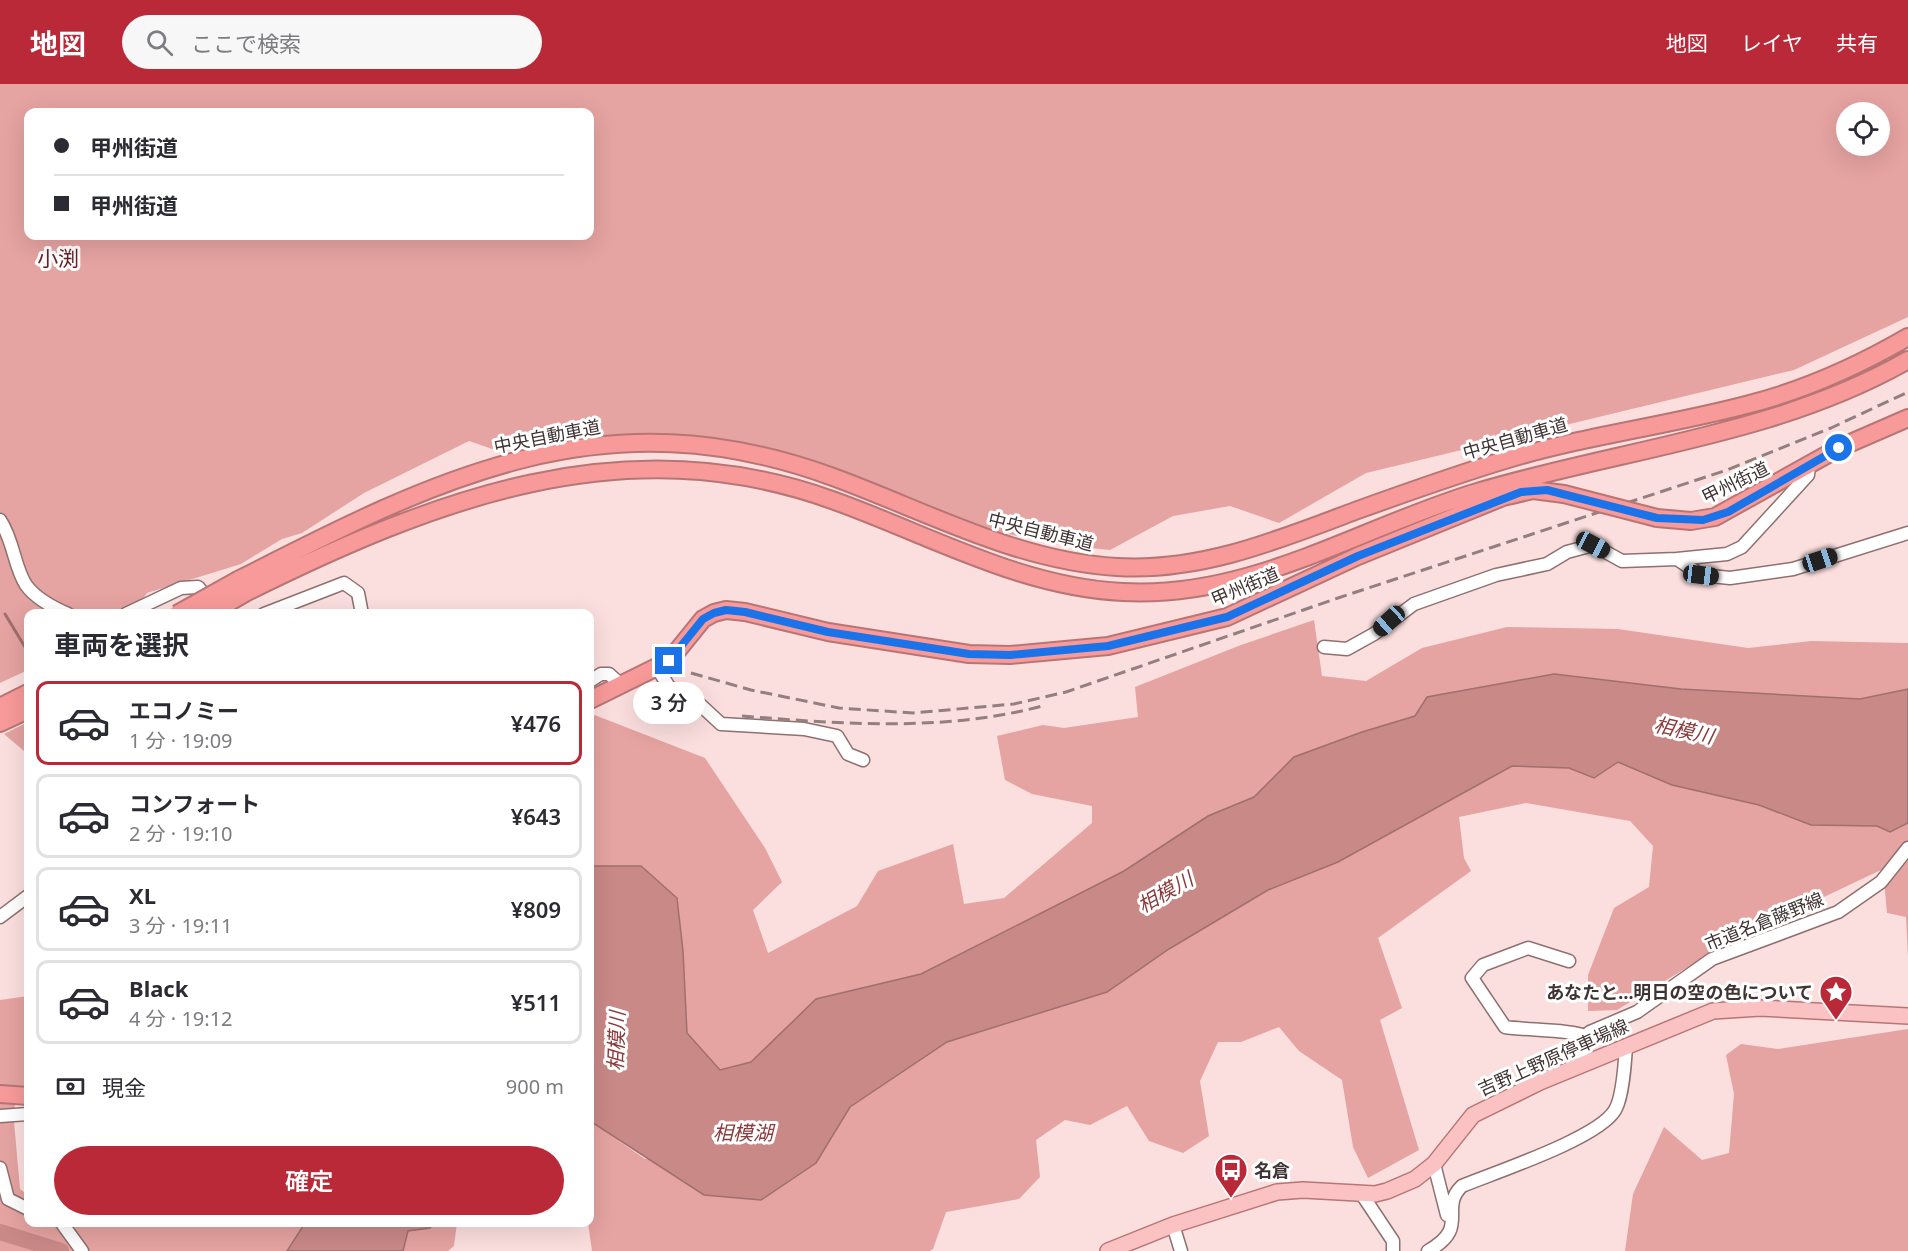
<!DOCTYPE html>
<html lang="ja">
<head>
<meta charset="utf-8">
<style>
  body { margin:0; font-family:"Noto Sans","Noto Sans JP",sans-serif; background:#f7f7f7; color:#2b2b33; height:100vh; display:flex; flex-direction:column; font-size:22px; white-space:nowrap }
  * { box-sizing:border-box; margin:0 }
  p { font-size:20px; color:#7c7c81 }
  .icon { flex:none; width:33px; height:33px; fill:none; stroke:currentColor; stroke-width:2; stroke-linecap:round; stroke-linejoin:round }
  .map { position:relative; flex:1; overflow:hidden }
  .panel { position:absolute; left:24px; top:525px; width:570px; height:618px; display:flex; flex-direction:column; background:#fff; border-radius:12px; box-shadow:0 6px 24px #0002 }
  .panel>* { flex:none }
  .top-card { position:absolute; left:24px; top:24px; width:570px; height:132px; border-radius:12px; box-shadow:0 6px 24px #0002; display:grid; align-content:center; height:132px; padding:0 30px; background:#fff }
  .buttons { position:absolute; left:1836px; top:18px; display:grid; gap:12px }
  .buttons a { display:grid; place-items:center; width:54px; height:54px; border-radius:50%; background:#fff; box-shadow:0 6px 24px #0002; font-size:30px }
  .end { position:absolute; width:27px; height:27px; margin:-14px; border:8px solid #1a73e8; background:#fff; box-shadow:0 0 0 3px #fff }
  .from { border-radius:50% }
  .bubble { position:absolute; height:42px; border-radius:21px; background:#fff; box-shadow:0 6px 24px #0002; font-size:20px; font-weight:600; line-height:42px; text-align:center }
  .car { position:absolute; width:18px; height:36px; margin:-18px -9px; border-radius:8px; box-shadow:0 0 4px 2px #0007; background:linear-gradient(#222 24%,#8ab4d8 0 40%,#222 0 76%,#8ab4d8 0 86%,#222 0) }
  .top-card b { display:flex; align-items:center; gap:21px; height:57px; font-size:22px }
  .top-card b+b { border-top:2px solid #e1e1e2 }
  .top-card i { width:15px; height:15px; background:#2b2b33 }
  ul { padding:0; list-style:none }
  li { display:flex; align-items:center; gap:18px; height:84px; margin:0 12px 9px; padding:0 18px; border:3px solid #e1e1e2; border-radius:12px }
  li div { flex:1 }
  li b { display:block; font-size:22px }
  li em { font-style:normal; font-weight:600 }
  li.current { border-color:#ba2938 }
  li>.icon { width:54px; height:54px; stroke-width:1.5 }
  h2 { padding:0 30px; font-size:27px; line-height:72px }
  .pay { display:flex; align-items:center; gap:15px; height:66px; padding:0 30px; font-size:22px }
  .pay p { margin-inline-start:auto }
  .primary-button { display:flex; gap:12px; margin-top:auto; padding:12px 30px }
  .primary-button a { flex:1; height:69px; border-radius:36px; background:#ba2938; color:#fff; font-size:24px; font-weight:600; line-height:69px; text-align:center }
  header { display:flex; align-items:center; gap:36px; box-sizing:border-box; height:84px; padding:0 30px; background:#ba2938; color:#fff }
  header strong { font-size:28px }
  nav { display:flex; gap:33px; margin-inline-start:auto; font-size:21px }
  .search { width:420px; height:54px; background:#f7f7f7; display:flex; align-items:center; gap:15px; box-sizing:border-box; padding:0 21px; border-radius:33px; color:#7c7c81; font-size:22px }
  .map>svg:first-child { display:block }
</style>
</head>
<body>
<header>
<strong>地図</strong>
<div class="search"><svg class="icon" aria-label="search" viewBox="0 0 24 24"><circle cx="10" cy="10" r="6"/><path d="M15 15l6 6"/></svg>ここで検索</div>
<nav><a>地図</a><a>レイヤ</a><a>共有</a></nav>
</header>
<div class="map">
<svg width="1908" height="1167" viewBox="0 0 1908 1167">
  <rect width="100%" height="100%" fill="#fbdfde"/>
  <!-- forest -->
  <path fill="#e5a3a1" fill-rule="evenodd" d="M 0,0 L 1908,0 L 1908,233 L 1794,286 L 1366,389 L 1279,439 L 1230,422 L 1173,432 L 1110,466 L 1051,460 L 975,442 L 795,372 L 743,361 L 697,354 L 620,350 L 560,355 L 501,368 L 469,357 L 364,409 L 302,449 L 282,455 L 241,480 L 147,509 L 133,529 L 28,530 L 28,586 L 0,599 ZM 28,28 L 590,28 L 590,152 L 28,152 ZM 1846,28 L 1880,28 L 1880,62 L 1846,62 Z
    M 1314,536 L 1322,592 L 1366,597 L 1422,564 L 1507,543 L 1618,545 L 1748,564 L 1811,557 L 1908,559 L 1908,605 L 1860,615 L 1681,605 L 1554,590 L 1427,613 L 1415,632 L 1362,648 L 1295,673 L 1254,713 L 1208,732 L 1124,787 L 921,890 L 816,915 L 751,978 L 720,986 L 687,949 L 683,867 L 677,814 L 641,782 L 590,782 L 590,631 L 592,630 L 705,674 L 765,764 L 782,798 L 753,826 L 768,869 L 857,822 L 878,787 L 953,760 L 964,820 L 1004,814 L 1092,739 L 1092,722 L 1032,710 L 1005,696 L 997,652 L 1043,641 L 1064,644 L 1138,633 L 1135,603 L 1241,561 Z
    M 28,638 L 28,666 L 24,667 L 4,650 Z
    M 1618,678 L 1672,701 L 1759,721 L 1811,741 L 1877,742 L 1890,748 L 1908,739 L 1908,873 L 1906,833 L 1887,829 L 1883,785 L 1729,858 L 1617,926 L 1588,927 L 1588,891 L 1614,824 L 1649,803 L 1653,762 L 1630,737 L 1526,719 L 1459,733 L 1464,774 L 1471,787 L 1378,854 L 1402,924 L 1380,936 L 1419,1066 L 1368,1094 L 1353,1063 L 1342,996 L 1299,967 L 1279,943 L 1241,958 L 1218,958 L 1200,997 L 1209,1052 L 1183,1069 L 1149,1057 L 1127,1022 L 1090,1041 L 1065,1036 L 1036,1056 L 1040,1093 L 1019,1115 L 946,1128 L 933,1165 L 930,1167 L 592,1167 L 588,1139 L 593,1085 L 590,1082 L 590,1037 L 645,1075 L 816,1079 L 850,1023 L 947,958 L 1107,908 L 1169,865 L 1268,806 L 1338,778 L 1512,682 L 1569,684 L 1594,694 Z
    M 28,912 L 28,994 L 13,1026 L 20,1105 L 28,1111 L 28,1138 L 305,1139 L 287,1167 L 0,1167 L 0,916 Z
    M 1908,945 L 1908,1167 L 1625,1167 L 1633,1110 L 1664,1043 L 1702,1076 L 1729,1069 L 1734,1010 L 1726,971 L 1741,960 L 1778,965 Z
    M 434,1139 L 457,1139 L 454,1162 L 448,1167 L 403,1167 L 408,1147 L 430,1144 Z"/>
  <!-- water -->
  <path fill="#c98987" stroke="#a06f6e" stroke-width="1.5" d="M 1554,590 L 1681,605 L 1860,615 L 1908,605 L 1908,739 L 1890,748 L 1877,742 L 1811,741 L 1759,721 L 1672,701 L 1618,678 L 1594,694 L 1569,684 L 1512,682 L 1338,778 L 1268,806 L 1169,865 L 1107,908 L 947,958 L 850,1023 L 816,1079 L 761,1116 L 704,1111 L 590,1037 L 590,782 L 641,782 L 677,814 L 683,867 L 687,949 L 720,986 L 751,978 L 816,915 L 921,890 L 1124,787 L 1208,732 L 1254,713 L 1294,673 L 1362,648 L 1415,632 L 1427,613 Z
    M 305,1139 L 305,1138 L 434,1139 L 430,1144 L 408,1147 L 403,1167 L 287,1167 Z"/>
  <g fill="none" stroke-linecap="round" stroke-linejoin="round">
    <!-- stream -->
    <path stroke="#a06f6e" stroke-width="3" d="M 5,530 L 28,568"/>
    <!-- river -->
    <path stroke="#c98987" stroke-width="16" d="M 0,1148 L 61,1167"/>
    <!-- minor casing -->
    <g stroke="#8e706f" stroke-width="15">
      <path id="minor" d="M 0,436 C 14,457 14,483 26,501 C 36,515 54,524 68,530
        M 1677,475 L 1727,470 L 1742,463 L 1808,391 L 1809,381
        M 126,530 L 181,504 L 198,503 L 212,519
        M 264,530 L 344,499 L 358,509 L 362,530
        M 1324,563 L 1347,565 L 1374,550 L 1414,520 L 1496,491 L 1547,480 L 1567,468 L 1593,461 L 1622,477 L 1677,475 L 1701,491 L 1730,494 L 1793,485 L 1908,449
        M 658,585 L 669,603 L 694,615 L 721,640 L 804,645 L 837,652 L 848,670 L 863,676
        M 590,597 L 601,590 L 609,590 L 621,601
        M 0,833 L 28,812
        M 1569,877 L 1528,864 L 1483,881 L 1472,894 L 1505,943 C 1522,946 1575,946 1585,952
        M 1583,980 C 1583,969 1580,955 1590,948 L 1637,928 L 1712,875 L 1838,828 L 1881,798 L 1908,764
        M 0,1032 L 28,1030
        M 1434,1080 L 1447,1131
        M 0,1084 L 8,1115 L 28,1125
        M 1361,1109 L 1393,1157 L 1393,1167
        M 61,1138 L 82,1167
        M 1173,1141 L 1181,1167
        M 1428,1167 C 1471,1143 1438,1125 1462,1102 C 1496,1088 1599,1054 1615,1026 C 1623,1013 1625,978 1626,962"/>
    </g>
    <!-- major casing -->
    <g stroke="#b77675" stroke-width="18">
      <path id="major" d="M 1108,1167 L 1173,1141 L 1277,1108 L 1303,1106 L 1375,1110 L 1387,1107 L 1415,1095 L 1434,1080 L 1473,1031 L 1540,998 L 1713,927 L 1760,924 L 1908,932"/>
    </g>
    <!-- highway casing -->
    <g stroke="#b77675" stroke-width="20">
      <path id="highway" d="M 1657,434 L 1691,437 L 1715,433 L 1839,364 L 1908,334
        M 238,496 C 438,394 604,309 833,393 C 926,427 1016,477 1117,483 C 1201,488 1278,456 1355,427 C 1405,409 1455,391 1505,376 C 1584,352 1666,342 1746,321 C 1802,307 1858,282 1908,253
        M 245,509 C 433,416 623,341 832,416 C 928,450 1019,503 1123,508 C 1250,515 1357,445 1474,409 C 1619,365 1775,352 1908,276
        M 590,616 L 669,577 L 703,535 L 714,529 L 726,526 L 745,528 L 828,548 L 969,570 L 1010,571 L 1108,562 L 1227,533 L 1358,472 L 1503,413 L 1533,406 L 1564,410
        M 0,623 L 28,609
        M 0,639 L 28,626
        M 0,1010 L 28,1012"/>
    </g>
    <!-- minor -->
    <use href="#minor" stroke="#fff" stroke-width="12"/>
    <!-- major -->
    <use href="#major" stroke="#fac2c2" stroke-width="15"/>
    <!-- highway -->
    <use href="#highway" stroke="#f79a99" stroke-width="16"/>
    <!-- rail -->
    <path stroke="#937f7f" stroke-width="3" stroke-dasharray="12 6" stroke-linecap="butt" d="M 691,589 L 751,606 L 839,624 L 913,629 L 1014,620 L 1066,608 L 1338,514 L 1727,386 L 1831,344 L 1908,308
      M 742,632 C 842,640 945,648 1042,622"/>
    <!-- highway-bridge casing -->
    <g stroke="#b77675" stroke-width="20" stroke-linecap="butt">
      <path id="highway-bridge" d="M 1564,410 L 1657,434
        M 177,530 L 238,496
        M 209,530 L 245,509"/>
    </g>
    <!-- highway-bridge -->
    <use href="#highway-bridge" stroke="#f79a99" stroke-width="16"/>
  </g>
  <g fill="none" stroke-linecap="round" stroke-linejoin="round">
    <!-- route -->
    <path stroke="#1a73e8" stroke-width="8" d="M 669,577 L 703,535 L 714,529 L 726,526 L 745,528 L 828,548 L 969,570 L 1010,571 L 1108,562 L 1227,533 L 1358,472 L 1521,408 L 1547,406 L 1657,434 L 1703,436 L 1728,428 L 1839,364"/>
  </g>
  <!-- icons -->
  <defs>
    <g id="sight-pin" transform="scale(1.725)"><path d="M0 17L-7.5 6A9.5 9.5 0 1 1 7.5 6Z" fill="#ba2938" stroke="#fff"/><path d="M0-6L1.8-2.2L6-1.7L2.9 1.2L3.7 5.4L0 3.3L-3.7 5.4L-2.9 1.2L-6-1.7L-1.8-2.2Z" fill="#fff"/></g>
    <g id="bus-pin" transform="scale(1.725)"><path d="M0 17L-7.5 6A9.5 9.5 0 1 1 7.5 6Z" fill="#ba2938" stroke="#fff"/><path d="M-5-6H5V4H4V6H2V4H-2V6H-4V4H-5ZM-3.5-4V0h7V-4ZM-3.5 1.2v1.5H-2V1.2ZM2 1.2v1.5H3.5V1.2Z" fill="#fff"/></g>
  </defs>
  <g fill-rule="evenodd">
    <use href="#sight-pin" x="1836" y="908"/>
    <use href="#bus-pin" x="1231" y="1086"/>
  </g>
  <g text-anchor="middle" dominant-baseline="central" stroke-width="6" stroke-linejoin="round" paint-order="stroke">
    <!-- street labels -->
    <g font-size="18" fill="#403333" stroke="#fff">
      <text transform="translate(547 352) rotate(-11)">中央自動車道</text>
      <text transform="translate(1515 354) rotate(-16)">中央自動車道</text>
      <text transform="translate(1735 398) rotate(-26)">甲州街道</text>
      <text transform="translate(1041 447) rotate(14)">中央自動車道</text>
      <text transform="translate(1245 502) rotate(-23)">甲州街道</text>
      <text transform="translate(1764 837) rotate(-22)">市道名倉藤野線</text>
      <text transform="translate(1553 973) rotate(-24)">吉野上野原停車場線</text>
    </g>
    <!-- poi labels -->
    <g font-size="18" font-weight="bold" fill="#403333" stroke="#fff" text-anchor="end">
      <text x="1813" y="908">あなたと…明日の空の色について</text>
      <text x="1254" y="1086" text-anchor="start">名倉</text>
    </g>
    <!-- water labels -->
    <g font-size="20" font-style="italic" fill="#8a3b3c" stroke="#fff">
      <text transform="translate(1684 646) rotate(12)">相模川</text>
      <text transform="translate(1165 808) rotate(-30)">相模川</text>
      <text transform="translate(616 957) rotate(-88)">相模川</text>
      <text x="743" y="1048">相模湖</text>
    </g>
    <!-- quarter labels -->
    <g font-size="21" fill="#672225" stroke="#fff">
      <text x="58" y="174">小渕</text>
    </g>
  </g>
</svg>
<div class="buttons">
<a><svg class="icon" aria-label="locate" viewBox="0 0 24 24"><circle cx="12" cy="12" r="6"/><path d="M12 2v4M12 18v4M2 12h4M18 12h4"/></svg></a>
</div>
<i class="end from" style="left:1839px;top:364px"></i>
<i class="end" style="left:669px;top:577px"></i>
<div class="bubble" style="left:633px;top:598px;width:72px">3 分</div>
<i class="car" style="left:1593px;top:461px;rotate:118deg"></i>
<i class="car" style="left:1820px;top:476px;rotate:72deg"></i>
<i class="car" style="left:1701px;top:491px;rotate:97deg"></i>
<i class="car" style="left:1389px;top:537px;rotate:228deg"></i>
<div class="top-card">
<b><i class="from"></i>甲州街道</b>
<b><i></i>甲州街道</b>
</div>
<section class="panel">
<h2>車両を選択</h2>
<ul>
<li class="current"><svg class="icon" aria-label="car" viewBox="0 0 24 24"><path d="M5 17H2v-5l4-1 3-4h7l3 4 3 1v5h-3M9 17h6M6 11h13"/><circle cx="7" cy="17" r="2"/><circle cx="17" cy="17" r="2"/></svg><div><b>エコノミー</b><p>1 分 · 19:09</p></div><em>¥476</em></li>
<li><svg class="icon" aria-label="car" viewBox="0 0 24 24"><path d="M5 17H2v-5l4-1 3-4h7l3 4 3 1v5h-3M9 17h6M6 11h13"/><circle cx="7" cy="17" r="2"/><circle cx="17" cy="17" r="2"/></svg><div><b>コンフォート</b><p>2 分 · 19:10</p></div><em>¥643</em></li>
<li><svg class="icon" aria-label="car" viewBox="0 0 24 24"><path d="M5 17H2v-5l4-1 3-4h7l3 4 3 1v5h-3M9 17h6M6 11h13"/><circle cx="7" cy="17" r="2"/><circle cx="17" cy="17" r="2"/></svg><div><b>XL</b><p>3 分 · 19:11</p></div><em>¥809</em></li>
<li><svg class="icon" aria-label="car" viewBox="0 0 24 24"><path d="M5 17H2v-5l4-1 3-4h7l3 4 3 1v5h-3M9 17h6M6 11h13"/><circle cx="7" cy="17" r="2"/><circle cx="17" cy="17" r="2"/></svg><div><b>Black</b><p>4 分 · 19:12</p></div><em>¥511</em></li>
</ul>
<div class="pay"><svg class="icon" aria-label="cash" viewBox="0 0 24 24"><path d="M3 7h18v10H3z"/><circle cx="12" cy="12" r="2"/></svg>現金<p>900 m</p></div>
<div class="primary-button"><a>確定</a></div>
</section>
</div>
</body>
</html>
